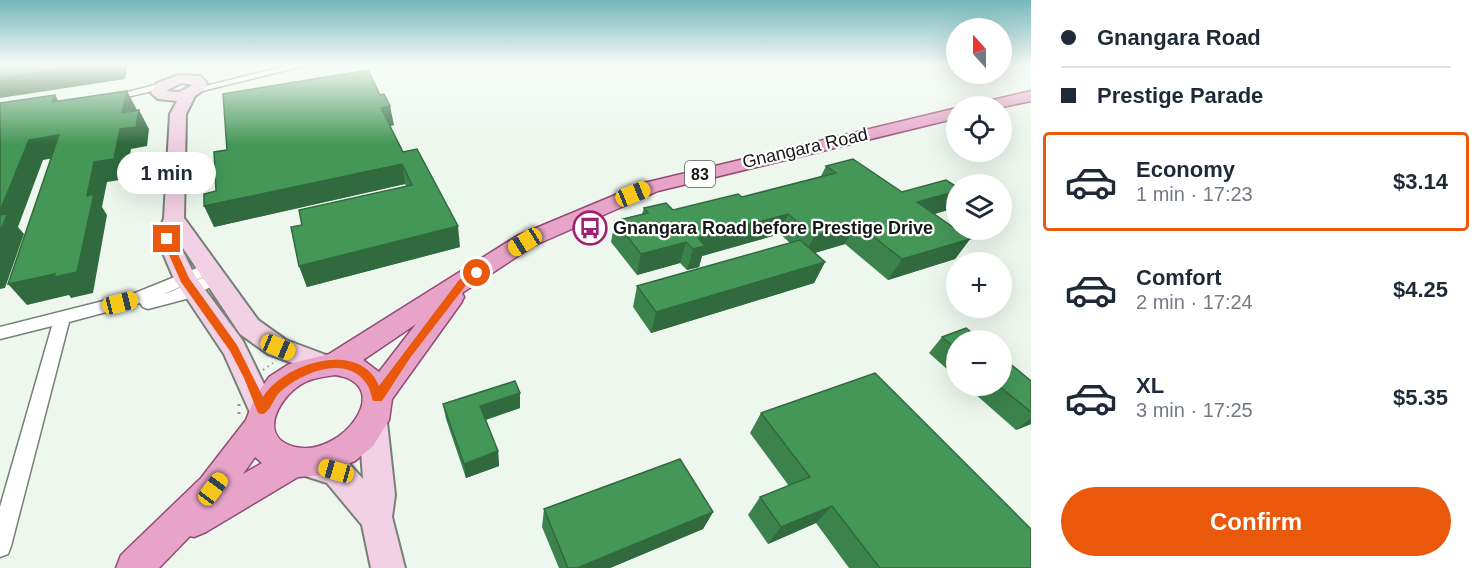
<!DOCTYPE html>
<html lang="en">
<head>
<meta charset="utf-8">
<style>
  body { margin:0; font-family:Helvetica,sans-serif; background:#f2f2f3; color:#1f2937; height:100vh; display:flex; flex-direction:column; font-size:22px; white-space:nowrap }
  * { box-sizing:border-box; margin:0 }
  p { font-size:20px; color:#747a83 }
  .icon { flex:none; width:33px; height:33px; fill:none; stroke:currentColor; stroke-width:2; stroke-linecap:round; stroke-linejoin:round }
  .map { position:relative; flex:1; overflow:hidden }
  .sheet { display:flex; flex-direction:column; background:#fff; width:450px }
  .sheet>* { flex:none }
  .hud { display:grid; align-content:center; height:132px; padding:0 30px; background:#fff }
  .needle { width:39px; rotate:339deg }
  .buttons { position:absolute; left:946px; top:18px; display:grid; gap:12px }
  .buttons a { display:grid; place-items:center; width:66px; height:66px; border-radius:50%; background:#fff; box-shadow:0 6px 24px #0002; font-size:30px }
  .end { position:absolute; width:27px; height:27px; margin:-14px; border:8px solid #ea580c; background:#fff; box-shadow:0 0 0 3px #fff }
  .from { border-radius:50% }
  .bubble { position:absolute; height:42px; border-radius:21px; background:#fff; box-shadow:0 6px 24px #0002; font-size:20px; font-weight:600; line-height:42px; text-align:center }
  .car { position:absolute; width:18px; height:36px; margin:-18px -9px; border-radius:8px; box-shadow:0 0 4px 2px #0007; background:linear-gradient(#f5c518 24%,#345 0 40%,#f5c518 0 76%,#345 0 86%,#f5c518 0) }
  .hud b { display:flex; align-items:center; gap:21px; height:57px; font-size:22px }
  .hud b+b { border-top:2px solid #e0e1e3 }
  .hud i { width:15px; height:15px; background:#1f2937 }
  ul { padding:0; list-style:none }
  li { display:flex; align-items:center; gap:18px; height:99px; margin:0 12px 9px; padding:0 18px; border:3px solid transparent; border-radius:6px }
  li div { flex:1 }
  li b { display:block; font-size:22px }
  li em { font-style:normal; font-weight:600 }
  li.on { border-color:#ea580c }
  li>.icon { width:54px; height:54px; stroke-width:1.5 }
  .action { display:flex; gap:12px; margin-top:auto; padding:12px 30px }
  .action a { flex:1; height:69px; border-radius:36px; background:#ea580c; color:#fff; font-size:24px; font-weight:600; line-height:69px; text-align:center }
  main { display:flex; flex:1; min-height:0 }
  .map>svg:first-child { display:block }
</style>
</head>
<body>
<main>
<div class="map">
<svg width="1031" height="568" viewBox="0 0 1031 568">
  <rect width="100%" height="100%" fill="#edf7ee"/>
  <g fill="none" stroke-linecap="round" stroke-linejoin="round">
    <!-- street casing -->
    <g stroke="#778178" stroke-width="3">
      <path id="street" d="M 291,65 L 307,65 L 198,92 L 193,89 Z
        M 162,83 L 165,84 L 165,88 L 110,101 L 105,98 Z
        M 207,264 L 214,269 L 212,273 L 164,294 C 178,290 207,272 219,275 L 221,279 L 219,283 L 186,299 L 148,309 L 143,307 L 140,303 L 69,322 L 11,546 L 8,554 L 0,557 L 0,507 L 52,326 L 0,339 L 0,327 L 135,293 Z"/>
    </g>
    <!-- secondary casing -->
    <g stroke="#778178" stroke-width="4">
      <path id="secondary" d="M 179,75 L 200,76 L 207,83 L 205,89 L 195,96 L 186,114 L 184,218 L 258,320 L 286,340 L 334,358 L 338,365 L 334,372 L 325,375 L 268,354 L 240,334 L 177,239 L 195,276 L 243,341 L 276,409 L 272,417 L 262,421 L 252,417 L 224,354 L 174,279 L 157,239 L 164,218 L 170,114 L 177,101 L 158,99 L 151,93 L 157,83 ZM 181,83 L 193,85 L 179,92 L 166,91 Z
        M 373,410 L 383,413 L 387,422 L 395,495 L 392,517 L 405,568 L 371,568 L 362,525 L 327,483 L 299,474 L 295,464 L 299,454 L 310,450 L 347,461 L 363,479 L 359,422 L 363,413 Z"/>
    </g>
    <!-- primary casing -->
    <g stroke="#934b72" stroke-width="3">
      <path id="primary" d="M 1031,91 L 1031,101 L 1002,107 L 978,106 L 980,103 Z
        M 957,108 L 957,118 L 658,191 L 533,246 L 462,293 L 464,297 L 461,303 L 392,399 L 389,420 L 373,446 L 355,461 L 334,470 L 323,475 L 298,477 L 206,532 L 194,537 L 190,536 L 159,568 L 116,568 L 121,555 L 201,478 L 246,420 L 255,397 L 269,377 L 289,364 L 329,354 L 517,236 L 644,183 ZM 416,324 L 379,372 L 363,360 ZM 335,375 C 397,384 342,458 295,447 C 258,438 277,400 300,385 C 310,378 323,377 335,375 ZM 255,457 L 262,463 L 243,474 Z"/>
    </g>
    <!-- path-far1 -->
    <path stroke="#8c948d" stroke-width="2" stroke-dasharray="1.5 4" stroke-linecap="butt" d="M 263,370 L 273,363"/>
    <!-- path -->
    <path stroke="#8c948d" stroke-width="3" stroke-dasharray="2 6" stroke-linecap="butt" d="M 239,404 L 239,417"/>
    <!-- street -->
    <use href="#street" fill="#fff" fill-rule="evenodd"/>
    <!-- secondary -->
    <use href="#secondary" fill="#f3d1e4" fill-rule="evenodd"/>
    <!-- primary -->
    <use href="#primary" fill="#e7a4c8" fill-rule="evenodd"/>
  </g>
  <!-- wall -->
  <path fill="#3b824c" d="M 380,95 L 394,125 L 390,126 L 403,152 L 460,247 L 307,287 L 299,266 L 302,225 L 406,186 L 405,184 L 214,227 L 216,191 L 227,150 Z
    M 826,166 L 902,192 L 957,187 L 957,197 L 948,210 L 934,214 L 970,239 L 955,259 L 888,280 L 845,244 L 815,253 L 825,262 L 814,283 L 651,333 L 633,307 L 637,286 L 790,243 L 780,234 L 702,256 L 699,267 L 687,270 L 680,263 L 637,275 L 611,242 L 615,221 L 642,214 L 644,208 L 673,210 L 742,197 L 821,176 Z
    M 942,337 L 957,340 L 957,378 L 929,353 Z
    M 1031,381 L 1031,424 L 1016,430 L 966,386 L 1002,386 Z
    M 443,404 L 520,408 L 486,420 L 498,451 L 499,466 L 466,478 L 446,419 Z
    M 761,413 L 1031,568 L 849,568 L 816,523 L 768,544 L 748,515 L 760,497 L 789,486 L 750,433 Z
    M 544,509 L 713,512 L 703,529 L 610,568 L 559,568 L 542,527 Z"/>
  <!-- shaded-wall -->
  <path fill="#306a3e" d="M 89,65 L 128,65 L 125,79 L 0,98 L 0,78 Z
    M 127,91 L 137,110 L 134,127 L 139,110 L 149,129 L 147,146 L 131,149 L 126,179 L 107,182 L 102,207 L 107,215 L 93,293 L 71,298 L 69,295 L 27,305 L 8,284 L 87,196 L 94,162 L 122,113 Z
    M 55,95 L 66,114 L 52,102 Z
    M 390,106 L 394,125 L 385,127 L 381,108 Z
    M 59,135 L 71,155 L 43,160 L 18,227 L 24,234 L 5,288 L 0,289 L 0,211 L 29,140 Z
    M 402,164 L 405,184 L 214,227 L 204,206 Z
    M 957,191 L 957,197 L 948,210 L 904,223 L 917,202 Z
    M 788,214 L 780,234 L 702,256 L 699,267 L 687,270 L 693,249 L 698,238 Z
    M 856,223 L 845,244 L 804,256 L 814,236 Z
    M 458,226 L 460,247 L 307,287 L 299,266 Z
    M 970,239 L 955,259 L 888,280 L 902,259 Z
    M 686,242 L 680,263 L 637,275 L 641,254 Z
    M 825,262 L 814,283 L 651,333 L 656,312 Z
    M 520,393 L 520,408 L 481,421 L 480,406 Z
    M 1031,418 L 1031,424 L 1016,430 Z
    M 498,451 L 499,466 L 466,478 L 464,464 Z
    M 832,506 L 816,523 L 768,544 L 781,527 Z
    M 713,512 L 703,529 L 610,568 L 577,568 Z"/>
  <!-- building -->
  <path fill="#459758" stroke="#306a3e" stroke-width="1.5" d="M 0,65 L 89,65 L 0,78 Z
    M 368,70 L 380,95 L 384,94 L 390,106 L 381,108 L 403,152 L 417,149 L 458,226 L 299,266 L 291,227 L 302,225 L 299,210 L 412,185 L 402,164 L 204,206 L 204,194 L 216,191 L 214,152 L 227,150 L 223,94 Z
    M 127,91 L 122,113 L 139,110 L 136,127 L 120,129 L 114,159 L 94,162 L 87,196 L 94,194 L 77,272 L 54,277 L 55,274 L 8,284 L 59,135 L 29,140 L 0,211 L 0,103 L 55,95 L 52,102 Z
    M 853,159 L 902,192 L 946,180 L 957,187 L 957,191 L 917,202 L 970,239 L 902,259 L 856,223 L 814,236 L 788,214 L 698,238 L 705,246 L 693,249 L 686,242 L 641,254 L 615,221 L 648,213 L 644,208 L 666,203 L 673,210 L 738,194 L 742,197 L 836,173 L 826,166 Z
    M 7,214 L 0,232 L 0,215 Z
    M 800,240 L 825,262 L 656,312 L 637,286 Z
    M 966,328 L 981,340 L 957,340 L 957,349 L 942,337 Z
    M 1002,357 L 1031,381 L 1031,412 L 999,386 L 1002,386 Z
    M 875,373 L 1031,529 L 1031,568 L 880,568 L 832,506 L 781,527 L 760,497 L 810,477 L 761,413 Z
    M 515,381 L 520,393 L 480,406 L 498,451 L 464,464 L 443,404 Z
    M 680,459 L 713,512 L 577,568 L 568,568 L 544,509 Z"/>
  <!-- sky -->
  <linearGradient id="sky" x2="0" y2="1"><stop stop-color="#75b7bc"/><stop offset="0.45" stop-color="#f7fbf7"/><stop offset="1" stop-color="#f7fbf7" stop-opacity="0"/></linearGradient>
  <rect width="1031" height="144" fill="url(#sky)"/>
  <!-- route -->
  <path fill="#ea580c" d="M 164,237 L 170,237 L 189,278 L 237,345 L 263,397 C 284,363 360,339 379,386 L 459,280 L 477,269 L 482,273 L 466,285 L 410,358 L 382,401 L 373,401 C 371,395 370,388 366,383 C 345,353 299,374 279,393 C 274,398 272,407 266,412 C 263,415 262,414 258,413 L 244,378 L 230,351 L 181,282 L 162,239 Z"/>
  <!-- icons -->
  <defs>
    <g id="bus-ring" transform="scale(1.725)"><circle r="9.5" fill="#fff" stroke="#a22070" stroke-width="1.5"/><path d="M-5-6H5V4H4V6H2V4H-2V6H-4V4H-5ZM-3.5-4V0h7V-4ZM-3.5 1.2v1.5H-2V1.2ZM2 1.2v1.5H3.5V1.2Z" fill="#a22070"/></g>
  </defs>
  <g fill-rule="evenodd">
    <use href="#bus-ring" x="590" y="228"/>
  </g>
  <g text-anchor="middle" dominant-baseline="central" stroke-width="4.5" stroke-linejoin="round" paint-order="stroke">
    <!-- shield labels -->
    <rect fill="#fff" stroke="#5a5d5a" stroke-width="1.5" x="685" y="161" width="30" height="26" rx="4.5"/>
    <g font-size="16" font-weight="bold" fill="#141814">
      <text x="700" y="174">83</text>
    </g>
    <!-- street labels -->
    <g font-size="18" fill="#141814" stroke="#fff">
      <text transform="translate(805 148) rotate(-13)">Gnangara Road</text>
    </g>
    <!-- poi labels -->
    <g font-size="18" font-weight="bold" fill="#141814" stroke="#fff" text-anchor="start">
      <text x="613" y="228">Gnangara Road before Prestige Drive</text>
    </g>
  </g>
</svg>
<div class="buttons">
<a><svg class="needle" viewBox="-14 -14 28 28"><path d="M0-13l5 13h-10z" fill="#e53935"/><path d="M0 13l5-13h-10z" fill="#747a83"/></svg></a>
<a><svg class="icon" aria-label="locate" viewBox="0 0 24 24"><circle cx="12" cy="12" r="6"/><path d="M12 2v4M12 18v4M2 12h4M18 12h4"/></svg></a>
<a><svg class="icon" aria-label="layers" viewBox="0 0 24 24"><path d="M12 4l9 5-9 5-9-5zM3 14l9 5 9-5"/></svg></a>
<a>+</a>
<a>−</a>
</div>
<i class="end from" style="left:477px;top:273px"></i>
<i class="end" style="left:167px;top:239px"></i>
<div class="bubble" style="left:117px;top:152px;width:99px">1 min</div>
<i class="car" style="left:633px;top:194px;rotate:68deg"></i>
<i class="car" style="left:525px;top:242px;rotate:238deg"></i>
<i class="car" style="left:120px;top:303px;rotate:76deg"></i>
<i class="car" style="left:278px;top:347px;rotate:113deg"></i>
<i class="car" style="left:336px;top:471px;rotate:286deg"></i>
<i class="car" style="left:213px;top:489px;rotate:37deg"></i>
</div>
<section class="sheet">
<div class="hud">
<b><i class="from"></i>Gnangara Road</b>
<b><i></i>Prestige Parade</b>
</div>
<ul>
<li class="on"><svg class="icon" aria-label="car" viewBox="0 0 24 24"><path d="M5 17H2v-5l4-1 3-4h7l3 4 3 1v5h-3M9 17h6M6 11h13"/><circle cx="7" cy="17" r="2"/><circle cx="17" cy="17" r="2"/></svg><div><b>Economy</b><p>1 min · 17:23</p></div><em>$3.14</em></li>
<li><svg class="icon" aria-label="car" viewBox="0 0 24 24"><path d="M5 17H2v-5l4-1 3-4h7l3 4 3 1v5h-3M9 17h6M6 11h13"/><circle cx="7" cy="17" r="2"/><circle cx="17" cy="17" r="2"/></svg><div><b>Comfort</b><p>2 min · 17:24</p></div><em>$4.25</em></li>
<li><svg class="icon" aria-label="car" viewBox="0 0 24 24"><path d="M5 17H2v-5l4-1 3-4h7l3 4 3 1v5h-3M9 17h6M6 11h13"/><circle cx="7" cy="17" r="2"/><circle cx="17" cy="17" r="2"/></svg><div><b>XL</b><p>3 min · 17:25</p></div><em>$5.35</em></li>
</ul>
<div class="action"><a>Confirm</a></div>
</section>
</main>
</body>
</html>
